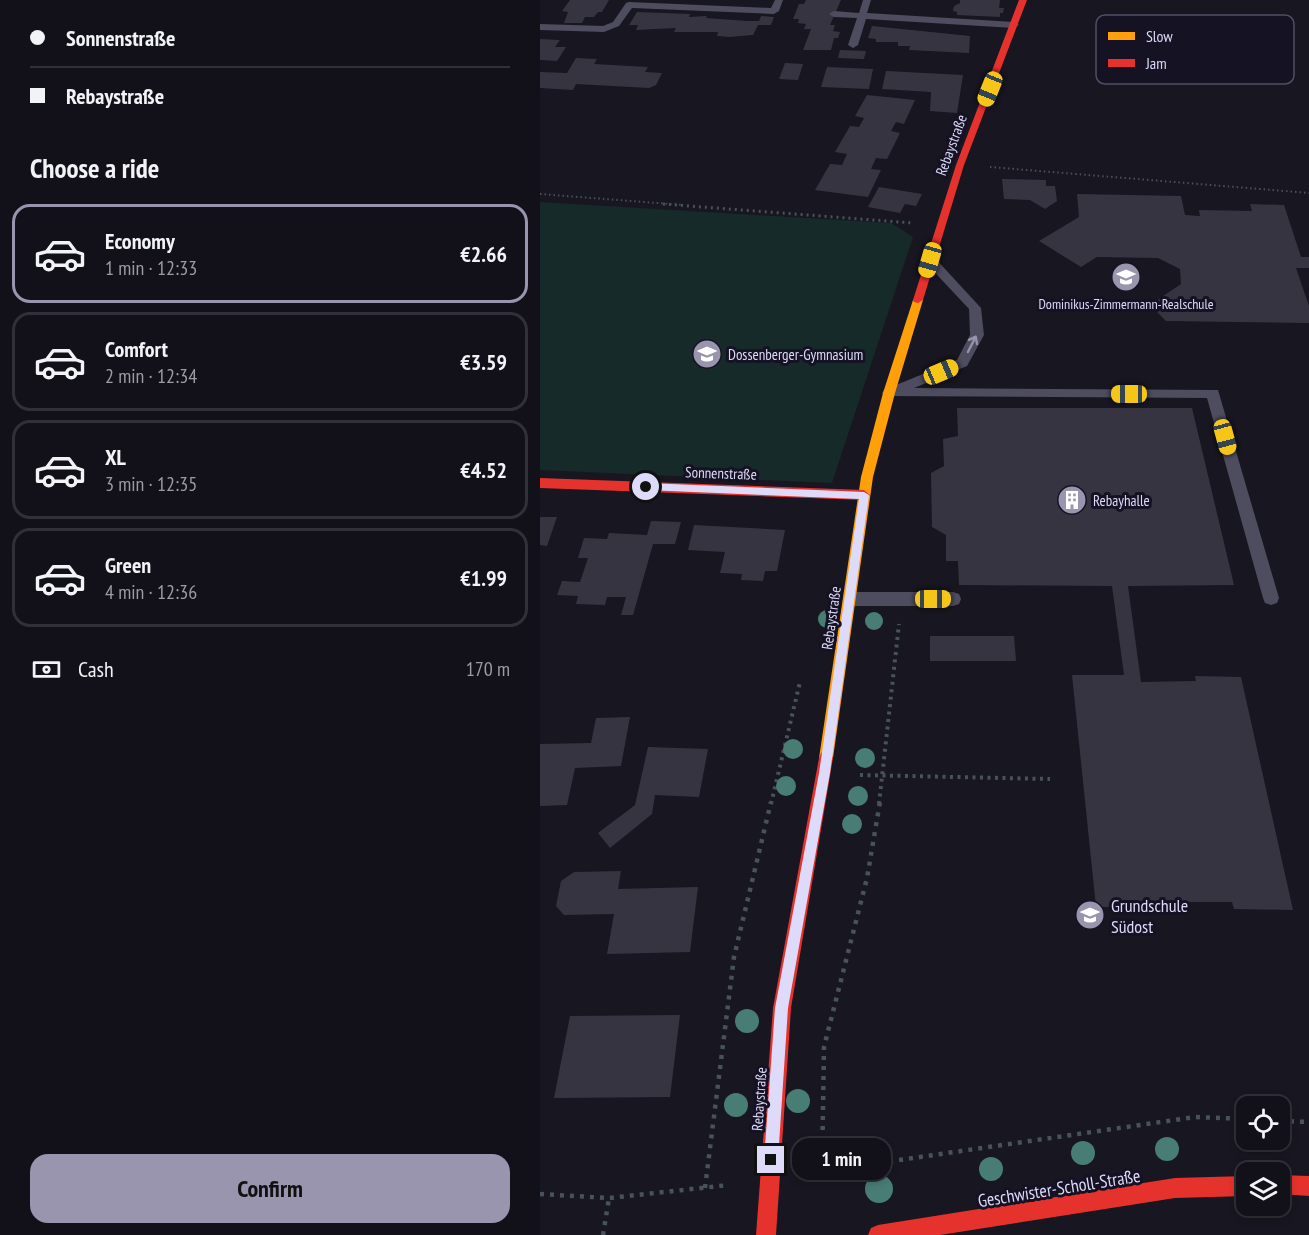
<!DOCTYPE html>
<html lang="en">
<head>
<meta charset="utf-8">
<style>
  body { margin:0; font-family:"PT Sans Narrow",sans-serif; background:#1b1921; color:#f1f3f6; height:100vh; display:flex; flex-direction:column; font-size:22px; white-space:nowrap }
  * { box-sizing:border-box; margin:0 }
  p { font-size:20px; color:#9c9da2 }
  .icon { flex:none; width:33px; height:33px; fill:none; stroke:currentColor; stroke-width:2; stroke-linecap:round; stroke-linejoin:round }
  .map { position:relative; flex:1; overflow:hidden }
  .side { display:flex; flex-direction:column; background:#121018; width:540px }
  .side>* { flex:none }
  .top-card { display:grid; align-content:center; height:132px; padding:0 30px; background:#121018 }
  .controls { position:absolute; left:696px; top:1096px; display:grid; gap:12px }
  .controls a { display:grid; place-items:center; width:54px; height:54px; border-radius:12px; background:#121018; box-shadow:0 3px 9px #0003,0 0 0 2px #313037; font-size:30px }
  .end { position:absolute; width:27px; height:27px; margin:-14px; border:8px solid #dedafa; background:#111; box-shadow:0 0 0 3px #111 }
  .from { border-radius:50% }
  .bubble { position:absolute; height:42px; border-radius:18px; background:#121018; box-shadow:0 3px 9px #0003,0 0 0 2px #313037; font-size:20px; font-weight:700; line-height:42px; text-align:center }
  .car { position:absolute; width:18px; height:36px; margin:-18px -9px; border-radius:8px; box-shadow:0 0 4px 2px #0007; background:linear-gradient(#f5c518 24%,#345 0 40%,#f5c518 0 76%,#345 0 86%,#f5c518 0) }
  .top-card b { display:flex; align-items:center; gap:21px; height:57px; font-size:22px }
  .top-card b+b { border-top:2px solid #313037 }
  .top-card i { width:15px; height:15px; background:#f1f3f6 }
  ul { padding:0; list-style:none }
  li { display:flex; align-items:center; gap:18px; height:99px; margin:0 12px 9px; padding:0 18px; border:3px solid #313037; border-radius:18px }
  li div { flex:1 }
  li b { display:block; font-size:22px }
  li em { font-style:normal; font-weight:700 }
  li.current { border-color:#9995ae }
  li>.icon { width:54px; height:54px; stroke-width:1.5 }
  h2 { padding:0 30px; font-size:27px; line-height:72px }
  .pay { display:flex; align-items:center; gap:15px; height:66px; padding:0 30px; font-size:22px }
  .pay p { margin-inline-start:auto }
  .button { display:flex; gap:12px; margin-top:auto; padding:12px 30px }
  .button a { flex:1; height:69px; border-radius:18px; background:#9995ae; color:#111; font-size:24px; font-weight:700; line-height:69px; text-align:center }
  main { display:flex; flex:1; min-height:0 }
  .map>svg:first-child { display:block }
</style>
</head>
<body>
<main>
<section class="side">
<div class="top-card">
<b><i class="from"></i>Sonnenstraße</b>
<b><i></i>Rebaystraße</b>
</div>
<h2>Choose a ride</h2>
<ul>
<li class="current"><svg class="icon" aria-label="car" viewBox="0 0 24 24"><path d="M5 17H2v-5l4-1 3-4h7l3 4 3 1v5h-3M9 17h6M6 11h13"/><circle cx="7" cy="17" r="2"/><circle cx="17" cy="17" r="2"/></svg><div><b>Economy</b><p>1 min · 12:33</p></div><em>€2.66</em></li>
<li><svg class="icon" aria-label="car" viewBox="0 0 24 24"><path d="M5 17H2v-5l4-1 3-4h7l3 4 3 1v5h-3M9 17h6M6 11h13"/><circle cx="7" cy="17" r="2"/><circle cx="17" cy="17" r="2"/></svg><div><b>Comfort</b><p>2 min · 12:34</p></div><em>€3.59</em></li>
<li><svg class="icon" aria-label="car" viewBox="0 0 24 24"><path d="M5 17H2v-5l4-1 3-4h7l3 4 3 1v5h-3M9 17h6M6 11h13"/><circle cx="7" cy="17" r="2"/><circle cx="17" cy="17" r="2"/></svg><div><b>XL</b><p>3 min · 12:35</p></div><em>€4.52</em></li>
<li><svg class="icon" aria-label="car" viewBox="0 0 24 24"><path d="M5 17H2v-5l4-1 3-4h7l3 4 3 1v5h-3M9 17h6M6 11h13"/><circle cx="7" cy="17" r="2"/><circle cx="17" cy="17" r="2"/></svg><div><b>Green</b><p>4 min · 12:36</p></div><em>€1.99</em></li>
</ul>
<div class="pay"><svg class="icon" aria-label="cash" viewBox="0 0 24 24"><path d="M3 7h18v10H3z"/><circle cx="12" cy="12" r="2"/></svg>Cash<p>170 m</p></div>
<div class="button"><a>Confirm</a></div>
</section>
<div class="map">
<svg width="769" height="1235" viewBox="0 0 769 1235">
  <rect width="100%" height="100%" fill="#181620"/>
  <!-- green -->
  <path fill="#162a2a" d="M 0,202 L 351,223 L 373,237 L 292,483 L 0,470 Z"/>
  <!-- building -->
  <path fill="#373442" d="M 30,0 L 69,0 L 62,12 L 58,12 L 54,17 L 45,17 L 42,23 L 24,23 L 28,12 L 22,11 Z
    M 266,0 L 301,0 L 290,25 L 295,25 L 293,31 L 300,32 L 298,38 L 294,38 L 291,50 L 263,50 L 271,29 L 264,29 L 266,24 L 258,23 L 259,19 L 253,19 L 259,4 L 264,4 Z
    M 420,0 L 460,0 L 459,8 L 464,8 L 463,13 L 460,13 L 460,17 L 417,15 L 417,12 L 413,11 L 414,6 L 420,3 Z
    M 97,12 L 150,14 L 149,17 L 167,16 L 166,18 L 207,21 L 219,21 L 221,16 L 234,17 L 231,25 L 218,25 L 213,35 L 189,37 L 177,36 L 178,32 L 134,32 L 136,28 L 96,30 L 98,25 L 89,25 Z
    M 332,26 L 430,36 L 429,53 L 369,50 L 370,46 L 358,46 L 358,42 L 336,42 L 336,39 L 328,38 Z
    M 0,39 L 20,40 L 15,47 L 26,47 L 17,61 L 0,60 Z
    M 300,50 L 326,51 L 324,59 L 298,58 Z
    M 36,58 L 57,59 L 54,64 L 108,67 L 105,72 L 122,73 L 116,85 L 109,88 L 36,84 L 33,90 L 0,88 L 0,72 L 27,73 Z
    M 245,63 L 263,64 L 258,80 L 239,79 Z
    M 287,67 L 333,69 L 329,89 L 281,87 Z
    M 346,71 L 423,75 L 417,113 L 390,111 L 391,92 L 342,89 Z
    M 327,95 L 375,100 L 364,124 L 356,122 L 351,131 L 360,133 L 347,159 L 336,158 L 331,169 L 341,170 L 328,197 L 275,190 L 290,164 L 302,165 L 307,154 L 295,152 L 310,126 L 319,127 L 324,118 L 315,116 Z
    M 462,179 L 506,180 L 506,186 L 515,186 L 517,201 L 505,209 L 490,200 L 464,199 Z
    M 339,187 L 382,194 L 376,206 L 365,204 L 360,213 L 328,207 Z
    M 537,194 L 641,196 L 645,215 L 660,216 L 659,210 L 712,211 L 710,204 L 744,205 L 761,257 L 769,257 L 769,268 L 756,268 L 769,306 L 769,323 L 626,321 L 610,305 L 641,284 L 640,269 L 618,258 L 557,257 L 541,267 L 499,241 L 539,217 Z
    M 417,408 L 652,408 L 694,585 L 588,586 L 601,682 L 656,681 L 655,676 L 701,677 L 753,910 L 694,909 L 692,902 L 616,902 L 616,907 L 556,907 L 532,675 L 584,675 L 572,586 L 419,585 L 418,561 L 406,561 L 406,535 L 392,527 L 391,473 L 404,466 L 403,439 L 418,436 Z
    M 0,517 L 17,517 L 7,546 L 0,545 Z
    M 111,521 L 141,522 L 135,544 L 113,544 L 93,615 L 81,615 L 86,597 L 67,597 L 65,605 L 36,604 L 38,596 L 17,595 L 22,581 L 40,582 L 48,558 L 38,558 L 44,538 L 67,539 L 69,533 L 107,535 Z
    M 154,525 L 245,530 L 237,571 L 225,571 L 223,581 L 201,580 L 202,574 L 180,573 L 185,552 L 148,550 Z
    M 390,636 L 474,636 L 476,661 L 390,661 Z
    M 90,717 L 81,766 L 35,768 L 27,805 L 0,806 L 0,744 L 51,743 L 56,718 Z
    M 108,747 L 168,749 L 159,797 L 115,795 L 112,814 L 70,848 L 58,833 L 95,805 Z
    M 81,871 L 78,889 L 158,887 L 150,952 L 67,954 L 74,914 L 24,915 L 16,906 L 21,881 L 34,872 Z
    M 140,1015 L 130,1097 L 14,1098 L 30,1016 Z"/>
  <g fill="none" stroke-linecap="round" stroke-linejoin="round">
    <!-- path-far3 -->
    <path stroke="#48525c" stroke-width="2" stroke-dasharray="1.5 3" stroke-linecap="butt" d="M 450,167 L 769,193
      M 0,194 L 143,205"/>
    <!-- path-far2 -->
    <path stroke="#48525c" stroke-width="3" stroke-dasharray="2 4" stroke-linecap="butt" d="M 123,204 L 373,223"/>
    <!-- path-far1 -->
    <path stroke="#48525c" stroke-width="4" stroke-dasharray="3 4.5" stroke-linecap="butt" d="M 320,775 L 510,779
      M 231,804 L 260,682
      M 339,804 L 359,624"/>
    <!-- path -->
    <path stroke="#48525c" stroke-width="4.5" stroke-dasharray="4 6" stroke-linecap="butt" d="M 740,1121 L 769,1122
      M 282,1170 L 284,1047 L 327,878 L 340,802
      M 270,1173 L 655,1117 L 706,1119
      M 165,1188 L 194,957 L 231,802
      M 0,1194 L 69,1198 L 189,1185
      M 63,1235 L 69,1198"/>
    <!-- lane -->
    <path fill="#4e4c5f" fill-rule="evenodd" d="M 235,0 L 243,0 L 239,11 L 234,14 L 92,8 L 79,26 L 64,32 L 0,30 L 0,24 L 63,26 L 73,22 L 86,3 L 89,2 L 231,8 Z
      M 323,0 L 331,0 L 327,13 L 474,22 L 479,25 L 474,28 L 326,19 L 318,45 L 313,48 L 308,45 L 317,18 L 294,17 L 289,14 L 294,11 L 319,13 Z
      M 390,256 L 394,257 L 441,308 L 444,335 L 427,366 L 374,388 L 678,390 L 739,598 L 737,603 L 731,605 L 725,603 L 723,598 L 667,398 L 344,396 L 342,393 L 344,390 L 417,360 L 430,335 L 429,309 L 386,263 L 384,260 Z
      M 311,592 L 413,592 L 419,594 L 421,599 L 419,604 L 413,606 L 311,606 L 305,604 L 303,599 L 305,594 Z"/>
    <!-- slow -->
    <path fill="#ff9f0a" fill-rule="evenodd" d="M 378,297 L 383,300 L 355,393 L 333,477 L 293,758 L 291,763 L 286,765 L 281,763 L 279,758 L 321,477 L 343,393 L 373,300 Z"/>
    <!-- jam -->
    <path fill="#e5322d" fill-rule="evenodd" d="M 479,0 L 487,0 L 424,165 L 383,300 L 378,303 L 374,302 L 373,300 L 416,165 Z
      M 0,478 L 324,490 L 330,495 L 324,500 L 0,488 Z
      M 286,751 L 291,753 L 293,758 L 251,1008 L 236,1235 L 216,1235 L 233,1008 L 279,758 L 281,753 Z
      M 740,1175 L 769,1176 L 769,1196 L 740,1194 Z
      M 706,1176 L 706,1196 L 635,1198 L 400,1235 L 328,1235 L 331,1228 L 338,1225 L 635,1178 Z"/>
  </g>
  <!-- trees -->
  <g fill="#487d74">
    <circle cx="287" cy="619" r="9"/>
    <circle cx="334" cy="621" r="9"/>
    <circle cx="253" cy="749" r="10"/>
    <circle cx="325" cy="758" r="10"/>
    <circle cx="246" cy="786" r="10"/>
    <circle cx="318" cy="796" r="10"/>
    <circle cx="312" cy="824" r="10"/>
    <circle cx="207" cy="1021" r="12"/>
    <circle cx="258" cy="1101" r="12"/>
    <circle cx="196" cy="1105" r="12"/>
    <circle cx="627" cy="1149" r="12"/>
    <circle cx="543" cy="1153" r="12"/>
    <circle cx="451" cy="1169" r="12"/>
    <circle cx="339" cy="1189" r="14"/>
  </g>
  <!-- one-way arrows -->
  <defs><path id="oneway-shaft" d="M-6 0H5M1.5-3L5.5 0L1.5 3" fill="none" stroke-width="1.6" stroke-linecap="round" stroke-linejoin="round" transform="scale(1.5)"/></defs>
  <use stroke="#9693ac" href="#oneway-shaft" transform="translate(432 344) rotate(-63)"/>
  <!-- route -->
  <path fill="#dedafa" d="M 106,483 L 324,492 L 329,495 L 290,773 L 248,1008 L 238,1160 L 236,1164 L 231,1166 L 226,1164 L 224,1160 L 235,1008 L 279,773 L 319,499 L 106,490 L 102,487 Z"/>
  <!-- icons -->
  <defs>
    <g id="school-disc" transform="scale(1.5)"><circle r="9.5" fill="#9995ae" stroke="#151224"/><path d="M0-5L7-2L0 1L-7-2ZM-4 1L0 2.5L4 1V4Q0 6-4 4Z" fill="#fff"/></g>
    <g id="building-disc" transform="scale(1.5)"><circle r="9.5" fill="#9995ae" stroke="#151224"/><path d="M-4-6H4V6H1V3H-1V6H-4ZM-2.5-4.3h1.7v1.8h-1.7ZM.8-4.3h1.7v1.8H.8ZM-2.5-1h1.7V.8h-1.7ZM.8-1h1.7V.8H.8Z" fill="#fff"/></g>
  </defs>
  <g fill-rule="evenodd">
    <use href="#school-disc" x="586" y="277"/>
    <use href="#school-disc" x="167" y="354"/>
    <use href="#building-disc" x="532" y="500"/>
    <use href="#school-disc" x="550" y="915"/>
  </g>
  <g text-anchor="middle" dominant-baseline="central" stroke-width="6" stroke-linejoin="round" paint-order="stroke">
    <!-- far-poi labels -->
    <g font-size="14" fill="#dedafa" stroke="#151224">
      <text x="586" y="304">Dominikus-Zimmermann-Realschule</text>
    </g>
    <!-- street labels -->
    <g font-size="15" fill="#dedafa" stroke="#151224">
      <text transform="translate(411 145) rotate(-70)">Rebaystraße</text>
      <text transform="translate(181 473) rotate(2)">Sonnenstraße</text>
      <text transform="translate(291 618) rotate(-82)">Rebaystraße</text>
      <text transform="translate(219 1099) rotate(-86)">Rebaystraße</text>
    </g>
    <!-- poi labels -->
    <g font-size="15" fill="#dedafa" stroke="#151224" text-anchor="start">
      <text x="188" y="354">Dossenberger-Gymnasium</text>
      <text x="553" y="500">Rebayhalle</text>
    </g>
    <!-- near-poi labels -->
    <g font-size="18" fill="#dedafa" stroke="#151224" text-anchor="start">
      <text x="571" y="905">Grundschule<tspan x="571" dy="21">Südost</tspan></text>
    </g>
    <!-- near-street labels -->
    <g font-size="18" fill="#dedafa" stroke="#151224">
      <text transform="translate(519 1188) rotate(-9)">Geschwister-Scholl-Straße</text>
    </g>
  </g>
  <!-- legend -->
  <rect x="556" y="15" width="198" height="69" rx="9" fill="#151224" stroke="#514e64" stroke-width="1.5"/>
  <rect x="568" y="32" width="27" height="8" fill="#ff9f0a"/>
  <rect x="568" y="59" width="27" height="8" fill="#e5322d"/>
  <g font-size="16" fill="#dedafa">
    <text x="606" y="42">Slow</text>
    <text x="606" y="69">Jam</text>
  </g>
</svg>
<div class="controls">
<a><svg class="icon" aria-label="locate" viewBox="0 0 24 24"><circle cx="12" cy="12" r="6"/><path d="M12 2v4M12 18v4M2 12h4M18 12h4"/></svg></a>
<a><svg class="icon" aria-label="layers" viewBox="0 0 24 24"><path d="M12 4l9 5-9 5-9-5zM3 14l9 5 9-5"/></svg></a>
</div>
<i class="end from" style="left:106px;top:487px"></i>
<i class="end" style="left:231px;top:1160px"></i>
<div class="bubble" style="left:252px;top:1138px;width:99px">1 min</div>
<i class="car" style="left:450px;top:89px;rotate:202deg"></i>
<i class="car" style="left:390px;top:260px;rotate:196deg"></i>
<i class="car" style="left:401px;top:372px;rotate:67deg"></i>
<i class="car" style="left:589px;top:394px;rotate:270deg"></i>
<i class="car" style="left:685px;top:437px;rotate:165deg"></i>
<i class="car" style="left:393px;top:599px;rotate:90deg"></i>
</div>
</main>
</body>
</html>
